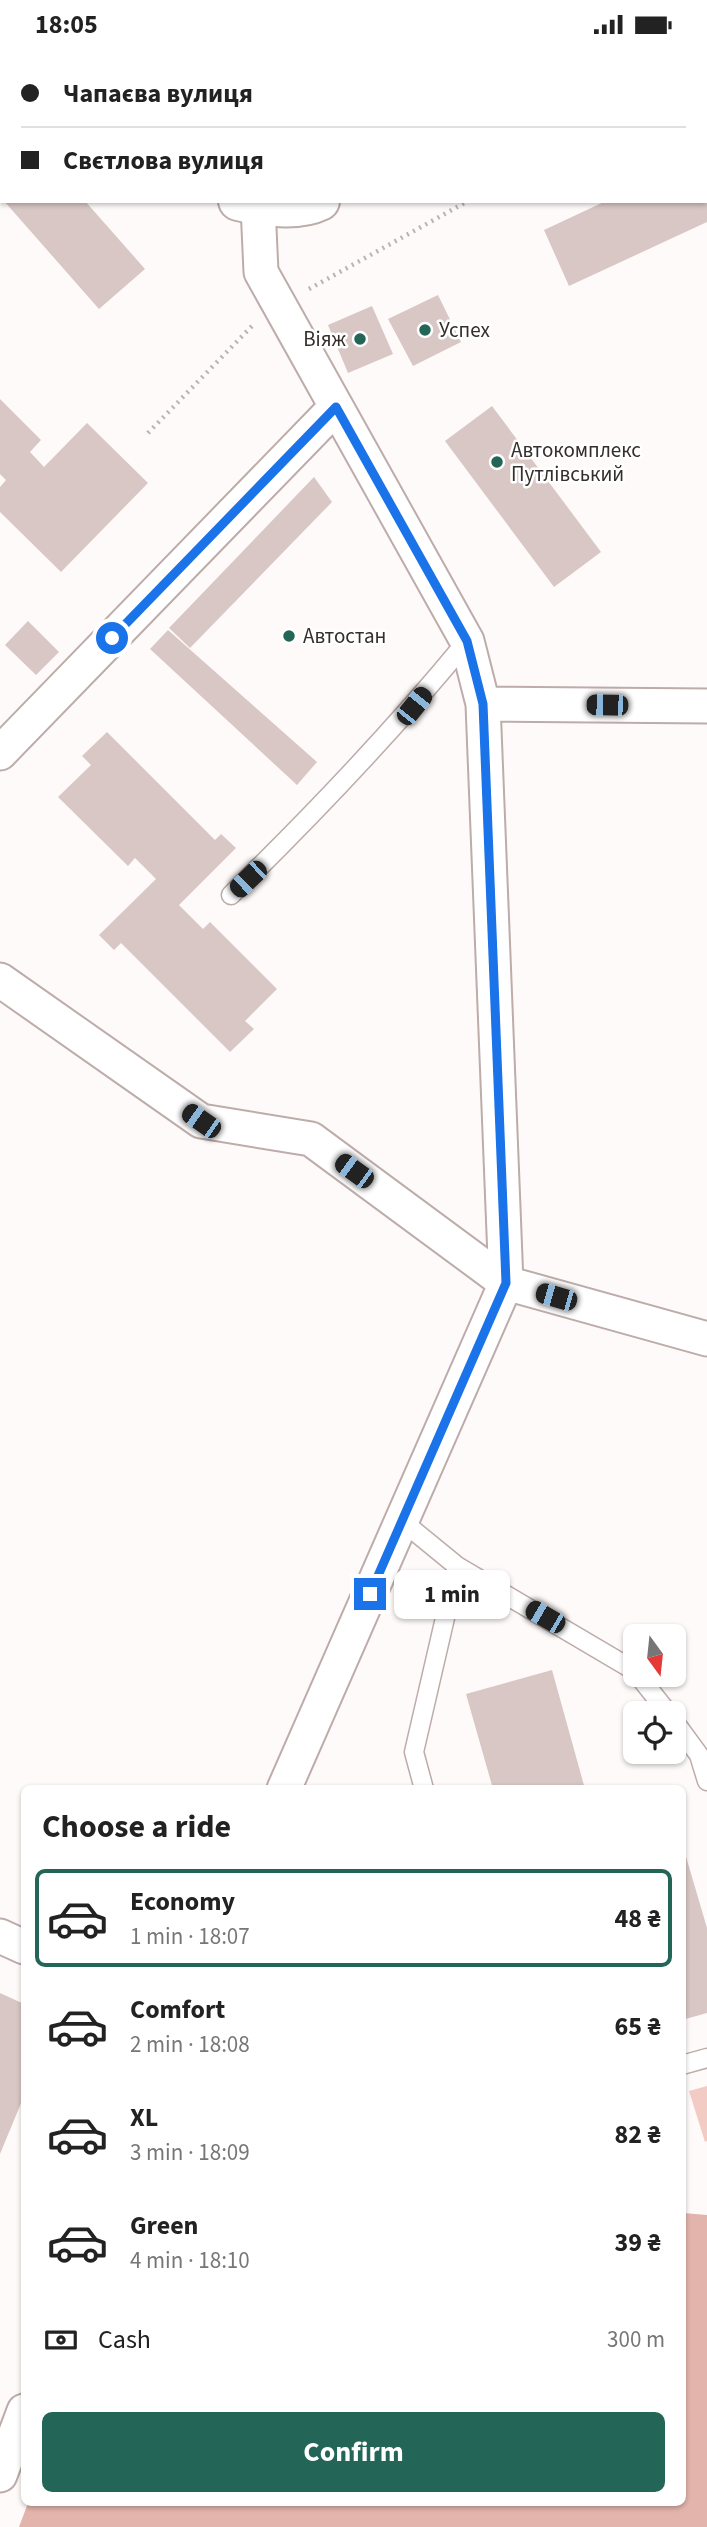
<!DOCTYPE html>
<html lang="en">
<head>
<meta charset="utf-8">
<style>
  body { margin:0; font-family:"Source Sans 3",sans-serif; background:#f2f2f2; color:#222; height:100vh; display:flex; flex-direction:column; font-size:26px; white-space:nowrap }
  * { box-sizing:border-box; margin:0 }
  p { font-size:23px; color:#767676 }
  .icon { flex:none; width:38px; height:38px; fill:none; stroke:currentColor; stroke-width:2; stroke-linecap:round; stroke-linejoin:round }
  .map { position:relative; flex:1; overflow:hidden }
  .drawer { position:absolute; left:21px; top:1736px; width:665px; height:721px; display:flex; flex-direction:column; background:#fff; border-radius:10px; box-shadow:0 2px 5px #0004 }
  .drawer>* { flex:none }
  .guide { position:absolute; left:0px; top:0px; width:707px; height:154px; box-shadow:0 2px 5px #0004; display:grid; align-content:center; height:154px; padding:0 21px; background:#fff }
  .needle { width:46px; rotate:165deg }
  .tools { position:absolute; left:623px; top:1575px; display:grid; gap:14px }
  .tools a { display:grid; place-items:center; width:63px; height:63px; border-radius:10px; background:#fff; box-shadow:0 2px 5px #0004; font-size:35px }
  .end { position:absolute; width:32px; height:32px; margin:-16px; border:9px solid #1a73e8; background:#fff; box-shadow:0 0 0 4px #fff }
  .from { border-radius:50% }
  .bubble { position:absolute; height:49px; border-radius:10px; background:#fff; box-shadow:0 2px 5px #0004; font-size:23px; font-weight:700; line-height:49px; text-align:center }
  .car { position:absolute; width:21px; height:42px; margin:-21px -10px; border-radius:9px; box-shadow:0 0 5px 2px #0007; background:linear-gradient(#222 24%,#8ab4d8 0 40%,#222 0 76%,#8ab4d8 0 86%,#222 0) }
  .guide b { display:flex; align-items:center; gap:24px; height:66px; font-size:26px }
  .guide b+b { border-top:2px solid #e0e0e0 }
  .guide i { width:18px; height:18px; background:#222 }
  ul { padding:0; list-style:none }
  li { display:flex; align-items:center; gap:21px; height:98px; margin:0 14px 10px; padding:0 7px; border:4px solid transparent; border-radius:10px }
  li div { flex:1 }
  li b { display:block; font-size:26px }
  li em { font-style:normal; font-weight:700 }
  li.selected { border-color:#236657 }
  li>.icon { width:63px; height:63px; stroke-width:1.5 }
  h2 { padding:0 21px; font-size:32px; line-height:84px }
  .pay { display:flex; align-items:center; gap:18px; height:77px; padding:0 21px; font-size:26px }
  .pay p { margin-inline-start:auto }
  .action { display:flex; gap:14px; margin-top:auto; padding:14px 21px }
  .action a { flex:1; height:80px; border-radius:10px; background:#236657; color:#fff; font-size:28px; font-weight:700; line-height:80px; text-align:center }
  .status { display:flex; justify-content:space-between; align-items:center; height:49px; padding:0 35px; background:#fff; direction:ltr }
  .status svg { height:19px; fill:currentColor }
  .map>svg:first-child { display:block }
</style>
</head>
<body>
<div class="status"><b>18:05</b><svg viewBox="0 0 49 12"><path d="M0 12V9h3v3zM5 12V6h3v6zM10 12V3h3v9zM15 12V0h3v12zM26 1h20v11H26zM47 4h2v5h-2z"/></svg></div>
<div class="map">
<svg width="707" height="2478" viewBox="0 0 707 2478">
  <rect width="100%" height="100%" fill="#fefaf9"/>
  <!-- green -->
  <path fill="#f2cbc5" d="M 707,2037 L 707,2092 L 705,2093 L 689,2042 Z"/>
  <!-- forest -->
  <path fill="#e2b4ac" d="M 683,2164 L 707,2166 L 707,2478 L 19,2478 L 28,2454 L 682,2454 Z"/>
  <!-- building -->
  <path fill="#d8c7c4" d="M 4,152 L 85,152 L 145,220 L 99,260 Z
    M 606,152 L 707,152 L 707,173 L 569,237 L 544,181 Z
    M 438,246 L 461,293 L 413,317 L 388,270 Z
    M 372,257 L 393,305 L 348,324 L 328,276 Z
    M 0,350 L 41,391 L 30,403 L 44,418 L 87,374 L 148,434 L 61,523 L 0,463 L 0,438 L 6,431 L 0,425 Z
    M 492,357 L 601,503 L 554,538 L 445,392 Z
    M 314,428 L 332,453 L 190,599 L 169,579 Z
    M 28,572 L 59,603 L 36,626 L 5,596 Z
    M 168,581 L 317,713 L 297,736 L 150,600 Z
    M 107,683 L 215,791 L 221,785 L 236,799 L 179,856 L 203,880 L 210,873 L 277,940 L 245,972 L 254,980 L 230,1003 L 121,894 L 114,901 L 99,886 L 156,830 L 135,809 L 128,817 L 58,748 L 91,716 L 82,707 Z
    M 552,1621 L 585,1740 L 493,1740 L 466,1645 Z
    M 682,1794 L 707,1879 L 707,1964 L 682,1971 Z
    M 0,1944 L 24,1955 L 24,2047 L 0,2105 Z"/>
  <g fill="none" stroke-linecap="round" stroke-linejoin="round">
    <!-- lane casing -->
    <g stroke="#bdaca9" stroke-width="21">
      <path id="lane" d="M 231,846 C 314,765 393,682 467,592
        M 402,1472 L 457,1517 L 635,1622
        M 638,1626 L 668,1664
        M 674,1672 L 699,1706 L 707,1732
        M 424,1740 L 414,1703 L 457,1517
        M 682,2016 L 707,2009"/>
    </g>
    <!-- street casing -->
    <g stroke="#bdaca9" stroke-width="37">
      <path id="street" d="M 258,157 L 261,223 L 467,592 L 483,655 L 506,1234 L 284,1740
        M 483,655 L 707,657
        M 0,704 L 336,358
        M 0,931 L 201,1072 L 311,1090 L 506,1234 L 707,1290
        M 0,1887 L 24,1898
        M 0,2426 L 24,2362"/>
    </g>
    <!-- secondary casing -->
    <g stroke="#bdaca9" stroke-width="42">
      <path id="secondary" d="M 146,0 L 147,2
        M 637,2 L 640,0
        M 238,152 C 262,158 298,163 320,152"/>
    </g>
    <!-- path -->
    <path stroke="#b8b4b3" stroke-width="4.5" stroke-dasharray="2 5" stroke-linecap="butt" d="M 705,33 L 707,33
      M 309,240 L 468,152
      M 148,384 L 252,277"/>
    <!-- lane -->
    <use href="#lane" stroke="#fff" stroke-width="18"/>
    <!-- street -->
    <use href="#street" stroke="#fff" stroke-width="33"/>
    <!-- secondary -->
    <use href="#secondary" stroke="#fff" stroke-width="38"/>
  </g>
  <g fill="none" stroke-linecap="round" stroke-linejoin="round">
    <!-- route -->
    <path stroke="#1a73e8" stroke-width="9" d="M 112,589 L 336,358 L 467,592 L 483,655 L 506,1234 L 370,1545"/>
  </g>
  <!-- markers -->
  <g fill="#236657" stroke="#fff" stroke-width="2.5">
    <circle cx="425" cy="281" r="7"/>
    <circle cx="360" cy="290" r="7"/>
    <circle cx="497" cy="413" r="7"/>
    <circle cx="289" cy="587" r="7"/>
  </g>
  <g text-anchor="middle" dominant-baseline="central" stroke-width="5" stroke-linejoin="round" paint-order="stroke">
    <!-- poi labels -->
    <g font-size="21" fill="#342e2d" stroke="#fff" text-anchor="start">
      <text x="439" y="281">Успех</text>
      <text x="346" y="290" text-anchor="end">Віяж</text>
      <text x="511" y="401">Автокомплекс<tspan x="511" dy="24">Путлівський</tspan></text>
      <text x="303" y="587">Автостан</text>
    </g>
  </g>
</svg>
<div class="tools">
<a><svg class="needle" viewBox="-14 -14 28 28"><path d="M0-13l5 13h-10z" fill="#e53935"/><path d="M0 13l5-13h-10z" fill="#767676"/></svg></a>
<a><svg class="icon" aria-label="locate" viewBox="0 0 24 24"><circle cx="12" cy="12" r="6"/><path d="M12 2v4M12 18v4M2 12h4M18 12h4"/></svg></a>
</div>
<i class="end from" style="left:112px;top:589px"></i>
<i class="end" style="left:370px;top:1545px"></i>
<div class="bubble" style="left:394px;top:1521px;width:116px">1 min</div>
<i class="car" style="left:607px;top:656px;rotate:271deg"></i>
<i class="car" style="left:414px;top:657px;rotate:39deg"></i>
<i class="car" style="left:248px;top:830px;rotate:226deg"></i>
<i class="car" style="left:201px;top:1072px;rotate:305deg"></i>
<i class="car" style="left:354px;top:1122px;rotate:306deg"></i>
<i class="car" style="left:556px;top:1248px;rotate:286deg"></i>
<i class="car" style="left:545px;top:1568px;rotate:300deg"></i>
<div class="guide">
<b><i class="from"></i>Чапаєва вулиця</b>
<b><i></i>Свєтлова вулиця</b>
</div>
<section class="drawer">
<h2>Choose a ride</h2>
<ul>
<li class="selected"><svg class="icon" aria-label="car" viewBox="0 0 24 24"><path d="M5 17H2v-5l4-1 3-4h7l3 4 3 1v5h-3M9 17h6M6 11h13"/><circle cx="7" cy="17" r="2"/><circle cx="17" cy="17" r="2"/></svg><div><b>Economy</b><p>1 min · 18:07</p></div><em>48 ₴</em></li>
<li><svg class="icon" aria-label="car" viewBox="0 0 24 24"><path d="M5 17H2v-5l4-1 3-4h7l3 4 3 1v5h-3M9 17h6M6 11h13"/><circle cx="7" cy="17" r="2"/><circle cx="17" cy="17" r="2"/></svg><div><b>Comfort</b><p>2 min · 18:08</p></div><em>65 ₴</em></li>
<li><svg class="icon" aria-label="car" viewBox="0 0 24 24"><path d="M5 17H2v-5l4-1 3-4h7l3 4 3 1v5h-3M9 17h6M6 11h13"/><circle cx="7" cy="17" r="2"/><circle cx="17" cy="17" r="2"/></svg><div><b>XL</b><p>3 min · 18:09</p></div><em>82 ₴</em></li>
<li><svg class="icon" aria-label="car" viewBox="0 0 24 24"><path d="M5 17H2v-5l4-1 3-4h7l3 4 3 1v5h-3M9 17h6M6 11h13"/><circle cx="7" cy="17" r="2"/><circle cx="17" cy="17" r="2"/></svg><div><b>Green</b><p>4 min · 18:10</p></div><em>39 ₴</em></li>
</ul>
<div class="pay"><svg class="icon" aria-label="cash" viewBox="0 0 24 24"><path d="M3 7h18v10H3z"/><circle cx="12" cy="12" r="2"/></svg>Cash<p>300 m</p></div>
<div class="action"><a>Confirm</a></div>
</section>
</div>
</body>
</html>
